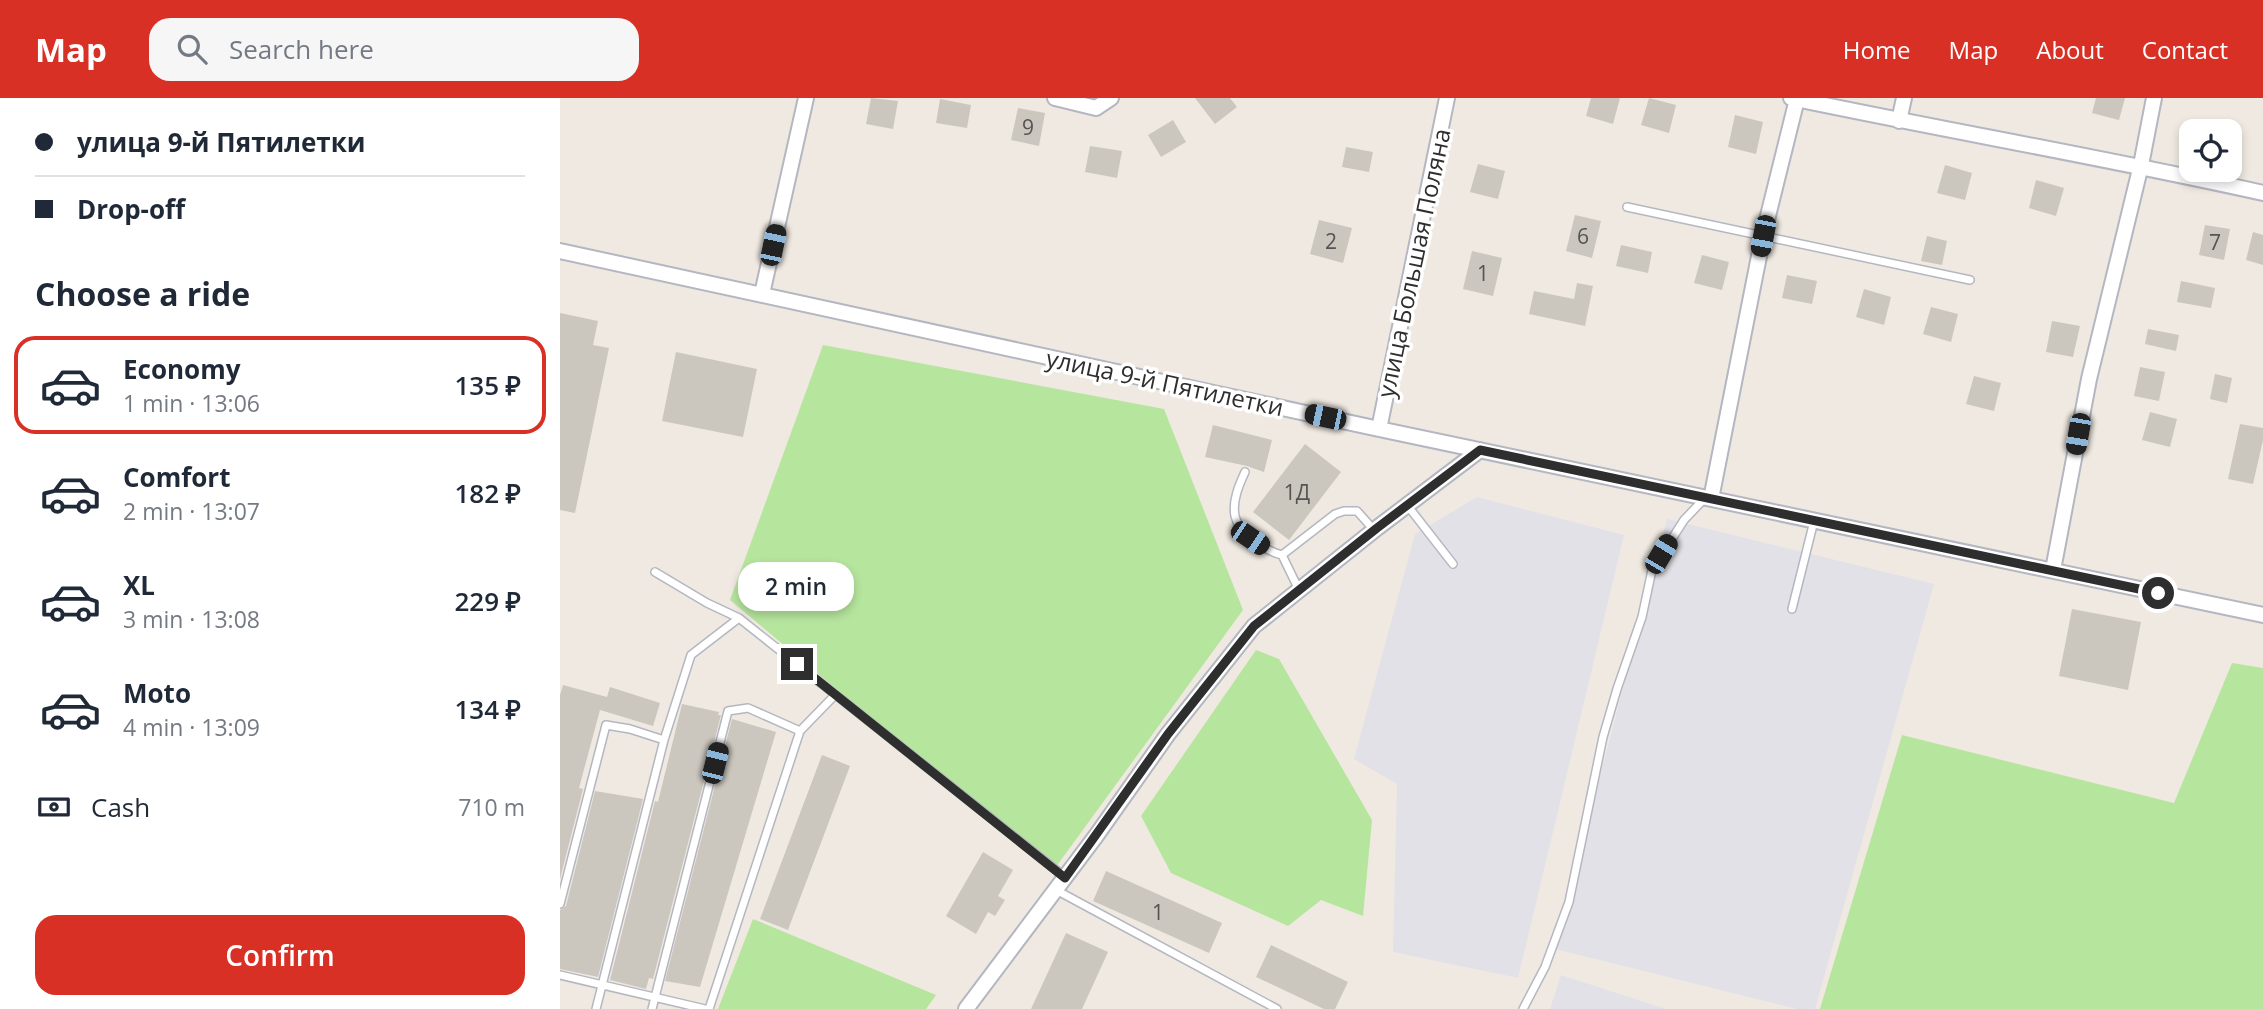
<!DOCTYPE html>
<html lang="en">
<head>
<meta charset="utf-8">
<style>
  body { margin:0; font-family:"Open Sans",sans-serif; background:#f6f6f7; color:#1f2937; height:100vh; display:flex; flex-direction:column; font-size:26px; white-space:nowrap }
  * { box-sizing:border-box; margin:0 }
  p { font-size:23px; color:#747a83 }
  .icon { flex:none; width:38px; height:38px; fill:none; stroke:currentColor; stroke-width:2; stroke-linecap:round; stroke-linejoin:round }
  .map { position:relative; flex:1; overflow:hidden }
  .side { display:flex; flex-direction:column; background:#fff; width:560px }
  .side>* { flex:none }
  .top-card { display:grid; align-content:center; height:154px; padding:0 35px; background:#fff }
  .buttons { position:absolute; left:1619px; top:21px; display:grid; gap:14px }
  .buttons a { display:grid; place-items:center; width:63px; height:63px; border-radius:14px; background:#fff; box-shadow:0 4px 10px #0003; font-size:35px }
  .end { position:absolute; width:32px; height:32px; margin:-16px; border:9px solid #2e2e2e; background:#fff; box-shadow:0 0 0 4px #fff }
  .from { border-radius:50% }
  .bubble { position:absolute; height:49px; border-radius:21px; background:#fff; box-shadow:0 4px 10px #0003; font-size:23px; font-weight:600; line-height:49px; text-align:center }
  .car { position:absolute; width:21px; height:42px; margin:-21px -10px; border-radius:9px; box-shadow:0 0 5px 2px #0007; background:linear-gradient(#222 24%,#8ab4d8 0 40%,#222 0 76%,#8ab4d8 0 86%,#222 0) }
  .top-card b { display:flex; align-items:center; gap:24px; height:66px; font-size:26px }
  .top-card b+b { border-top:2px solid #e0e1e3 }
  .top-card i { width:18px; height:18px; background:#1f2937 }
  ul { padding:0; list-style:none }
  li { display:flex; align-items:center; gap:21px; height:98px; margin:0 14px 10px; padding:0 21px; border:4px solid transparent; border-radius:21px }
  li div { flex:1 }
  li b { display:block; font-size:26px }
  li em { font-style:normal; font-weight:600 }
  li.on { border-color:#d93025 }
  li>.icon { width:63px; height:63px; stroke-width:1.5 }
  h2 { padding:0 35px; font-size:32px; line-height:84px }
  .pay { display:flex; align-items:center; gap:18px; height:77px; padding:0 35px; font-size:26px }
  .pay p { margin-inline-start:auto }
  .button { display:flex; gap:14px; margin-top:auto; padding:14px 35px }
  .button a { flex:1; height:80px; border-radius:21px; background:#d93025; color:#fff; font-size:28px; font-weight:600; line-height:80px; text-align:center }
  header { display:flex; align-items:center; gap:42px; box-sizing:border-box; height:98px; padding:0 35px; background:#d93025; color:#fff }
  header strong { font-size:33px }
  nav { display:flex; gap:38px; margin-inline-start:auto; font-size:24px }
  .search { width:490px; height:63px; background:#f6f6f7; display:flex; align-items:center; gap:18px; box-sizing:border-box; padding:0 24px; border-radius:21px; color:#747a83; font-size:26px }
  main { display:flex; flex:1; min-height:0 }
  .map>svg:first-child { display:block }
</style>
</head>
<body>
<header>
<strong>Map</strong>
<div class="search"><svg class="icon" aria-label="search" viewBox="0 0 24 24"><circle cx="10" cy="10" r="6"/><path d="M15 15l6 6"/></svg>Search here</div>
<nav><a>Home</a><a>Map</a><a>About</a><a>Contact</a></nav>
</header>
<main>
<section class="side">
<div class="top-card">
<b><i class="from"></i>улица 9-й Пятилетки</b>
<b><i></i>Drop-off</b>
</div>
<h2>Choose a ride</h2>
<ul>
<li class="on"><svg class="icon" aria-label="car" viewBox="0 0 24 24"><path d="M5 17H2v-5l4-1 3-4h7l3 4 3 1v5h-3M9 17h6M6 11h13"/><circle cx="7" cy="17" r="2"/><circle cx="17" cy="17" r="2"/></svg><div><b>Economy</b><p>1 min · 13:06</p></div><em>135 ₽</em></li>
<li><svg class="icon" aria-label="car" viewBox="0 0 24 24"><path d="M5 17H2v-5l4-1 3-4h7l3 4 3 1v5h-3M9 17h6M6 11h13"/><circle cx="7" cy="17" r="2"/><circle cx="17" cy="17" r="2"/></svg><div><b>Comfort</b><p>2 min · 13:07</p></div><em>182 ₽</em></li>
<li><svg class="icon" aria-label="car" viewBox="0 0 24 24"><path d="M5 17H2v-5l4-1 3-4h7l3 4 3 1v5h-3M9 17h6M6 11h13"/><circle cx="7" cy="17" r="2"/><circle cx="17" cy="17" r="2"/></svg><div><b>XL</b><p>3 min · 13:08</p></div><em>229 ₽</em></li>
<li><svg class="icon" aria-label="car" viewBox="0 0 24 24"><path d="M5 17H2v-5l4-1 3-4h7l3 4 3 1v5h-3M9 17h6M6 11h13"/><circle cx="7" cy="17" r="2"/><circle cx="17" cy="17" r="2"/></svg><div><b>Moto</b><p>4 min · 13:09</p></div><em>134 ₽</em></li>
</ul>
<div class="pay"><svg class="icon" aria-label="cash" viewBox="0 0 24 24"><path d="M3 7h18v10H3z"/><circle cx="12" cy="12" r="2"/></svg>Cash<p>710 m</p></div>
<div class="button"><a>Confirm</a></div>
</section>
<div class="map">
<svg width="1703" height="911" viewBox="0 0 1703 911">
  <rect width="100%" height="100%" fill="#efe9e1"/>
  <!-- industrial -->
  <path fill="#e3e1e8" d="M 917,399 L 1064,437 L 958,880 L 833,854 L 837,686 L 794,661 L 855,436 Z
    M 1107,421 L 1374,486 L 1255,911 L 1237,911 L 995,851 Z
    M 1001,877 L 1106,911 L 990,911 Z"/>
  <!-- green -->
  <path fill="#b6e59e" d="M 263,247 L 604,311 L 683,512 L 493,773 L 170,502 Z
    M 696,552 L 719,561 L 812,722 L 803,818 L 761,802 L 728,828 L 611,775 L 581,718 Z
    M 1672,565 L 1703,570 L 1703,911 L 1260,911 L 1342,637 L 1614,705 Z
    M 193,821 L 376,897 L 366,911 L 158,911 Z"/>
  <!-- building -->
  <path fill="#cbc7bf" d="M 311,0 L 338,3 L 333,31 L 306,26 Z
    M 635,0 L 670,0 L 677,9 L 655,26 Z
    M 1031,0 L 1060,0 L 1053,26 L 1026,18 Z
    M 1089,0 L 1116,7 L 1109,35 L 1081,27 Z
    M 1536,0 L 1565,0 L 1559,22 L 1532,15 Z
    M 380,1 L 411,7 L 407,30 L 376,25 Z
    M 458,10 L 485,15 L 479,48 L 451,42 Z
    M 1175,17 L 1203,24 L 1196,56 L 1168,49 Z
    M 613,22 L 626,44 L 601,59 L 588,37 Z
    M 530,48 L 562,53 L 557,80 L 525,74 Z
    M 786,49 L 813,54 L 809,74 L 782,69 Z
    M 918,66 L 945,73 L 938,101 L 910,94 Z
    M 1385,67 L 1412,75 L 1405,102 L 1377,95 Z
    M 1476,82 L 1504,90 L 1496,118 L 1469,110 Z
    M 1015,117 L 1041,123 L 1032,160 L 1006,153 Z
    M 759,122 L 792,130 L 783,165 L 750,156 Z
    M 1645,127 L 1670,131 L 1664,162 L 1639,157 Z
    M 1693,134 L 1703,137 L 1703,167 L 1686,162 Z
    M 1367,138 L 1387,143 L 1382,167 L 1361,163 Z
    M 1061,147 L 1092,154 L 1088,175 L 1056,168 Z
    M 912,153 L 942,160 L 933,198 L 903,191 Z
    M 1142,157 L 1169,164 L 1162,192 L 1134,185 Z
    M 1227,177 L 1257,183 L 1252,206 L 1222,200 Z
    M 1621,183 L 1655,190 L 1651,210 L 1617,204 Z
    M 1017,185 L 1033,188 L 1025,228 L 969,216 L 974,193 L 1014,201 Z
    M 1304,191 L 1331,199 L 1324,227 L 1296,219 Z
    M 1371,209 L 1398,216 L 1391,244 L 1363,236 Z
    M 0,215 L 38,223 L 33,247 L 49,250 L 15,415 L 0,412 Z
    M 1492,223 L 1520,228 L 1513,259 L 1486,254 Z
    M 1588,231 L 1619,237 L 1616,253 L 1585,246 Z
    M 116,254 L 197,271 L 183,339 L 102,323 Z
    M 1580,269 L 1605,274 L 1599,303 L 1574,298 Z
    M 1655,276 L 1672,280 L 1667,305 L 1650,301 Z
    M 1414,278 L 1441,285 L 1434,313 L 1406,306 Z
    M 1590,314 L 1617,321 L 1610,349 L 1582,342 Z
    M 1680,326 L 1703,330 L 1703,342 L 1693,386 L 1668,381 Z
    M 653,327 L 712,342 L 704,374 L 687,368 L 645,359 Z
    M 745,346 L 781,374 L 729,442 L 693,414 Z
    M 1512,511 L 1581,524 L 1568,592 L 1499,578 Z
    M 3,587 L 47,599 L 50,589 L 100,605 L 93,628 L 40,612 L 19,690 L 23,691 L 0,781 L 0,597 Z
    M 122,606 L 159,614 L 158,617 L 161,617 L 93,881 L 89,880 L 86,891 L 50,882 L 95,703 L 98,704 Z
    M 172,621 L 216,634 L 140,889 L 105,883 Z
    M 262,657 L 290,668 L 228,832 L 200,821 Z
    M 35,693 L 83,701 L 38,879 L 0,871 L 0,812 L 6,808 Z
    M 423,754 L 453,772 L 438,798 L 445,802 L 435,818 L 428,814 L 416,836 L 386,818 Z
    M 546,773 L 662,825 L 649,855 L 533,803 Z
    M 506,835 L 548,854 L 522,911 L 471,911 Z
    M 711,847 L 788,884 L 775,911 L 764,911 L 696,879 Z"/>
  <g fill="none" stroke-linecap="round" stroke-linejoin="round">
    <!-- lane casing -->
    <g stroke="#b4b7c1" stroke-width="10">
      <path id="lane" d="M 1067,109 L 1410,182
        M 685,374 C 679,387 672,403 675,418 C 679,436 706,453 722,457 L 739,492
        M 847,407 L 893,466
        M 722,457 L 775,416 L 784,413 L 797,413 L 814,432
        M 95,474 L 147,505 L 179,520 L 505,779
        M 1232,511 L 1254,423
        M 496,792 L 717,911
        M 0,806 L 46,627 L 70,631 L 104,642
        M 0,877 L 145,911
        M 36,911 L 104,642 L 131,557 L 179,520
        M 92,911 L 168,613 L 188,610 L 240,633
        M 149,911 L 240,633 L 275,597
        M 963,911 L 985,869 L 1009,804 L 1043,639 L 1057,591 L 1082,519 L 1092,472 L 1124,422 L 1145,400"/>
    </g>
    <!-- street casing -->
    <g stroke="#b4b7c1" stroke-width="18">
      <path id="street" d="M 495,0 L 536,10 L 551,0
        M 1231,0 C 1388,33 1546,60 1703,95
        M 1339,23 L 1344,0
        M 0,153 L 819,331 L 1703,517
        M 202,196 L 246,0
        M 819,331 L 887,0
        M 1151,401 L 1203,138 L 1237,1
        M 1493,472 L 1529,281 L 1581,67 L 1594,0
        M 406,911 L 536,738 L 608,636 L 694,528 L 817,430 L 920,352"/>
    </g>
    <!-- lane -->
    <use href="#lane" stroke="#fff" stroke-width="7"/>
    <!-- street -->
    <use href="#street" stroke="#fff" stroke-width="14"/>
  </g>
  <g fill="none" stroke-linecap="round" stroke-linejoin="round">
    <!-- route -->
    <path stroke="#2e2e2e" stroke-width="9" d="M 237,566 L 505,780 L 608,636 L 694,528 L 817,430 L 920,352 L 1598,495"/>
  </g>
  <g text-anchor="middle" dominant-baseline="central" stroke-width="7" stroke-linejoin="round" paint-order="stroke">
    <!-- number labels -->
    <g font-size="21" fill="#555452">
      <text x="468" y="29">9</text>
      <text x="1023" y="138">6</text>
      <text x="771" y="143">2</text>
      <text x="1655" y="144">7</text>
      <text x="923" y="175">1</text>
      <text x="737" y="394">1Д</text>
      <text x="598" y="814">1</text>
    </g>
    <!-- street labels -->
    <g font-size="24" fill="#2e2e2e" stroke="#fff">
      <text transform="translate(853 165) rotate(-78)">улица Большая Поляна</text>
      <text transform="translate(605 284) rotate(12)">улица 9-й Пятилетки</text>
    </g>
  </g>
</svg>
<div class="buttons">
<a><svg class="icon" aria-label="locate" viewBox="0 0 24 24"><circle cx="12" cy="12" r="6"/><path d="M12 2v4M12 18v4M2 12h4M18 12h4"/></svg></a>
</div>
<i class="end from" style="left:1598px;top:495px"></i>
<i class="end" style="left:237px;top:566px"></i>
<div class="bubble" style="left:178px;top:464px;width:116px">2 min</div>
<i class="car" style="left:1203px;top:138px;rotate:191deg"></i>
<i class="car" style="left:213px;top:147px;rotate:12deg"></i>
<i class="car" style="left:765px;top:319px;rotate:282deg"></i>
<i class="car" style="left:1518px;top:336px;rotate:190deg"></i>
<i class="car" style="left:690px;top:440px;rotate:124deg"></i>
<i class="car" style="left:1101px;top:456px;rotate:31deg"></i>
<i class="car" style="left:155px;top:665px;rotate:14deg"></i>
</div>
</main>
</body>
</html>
